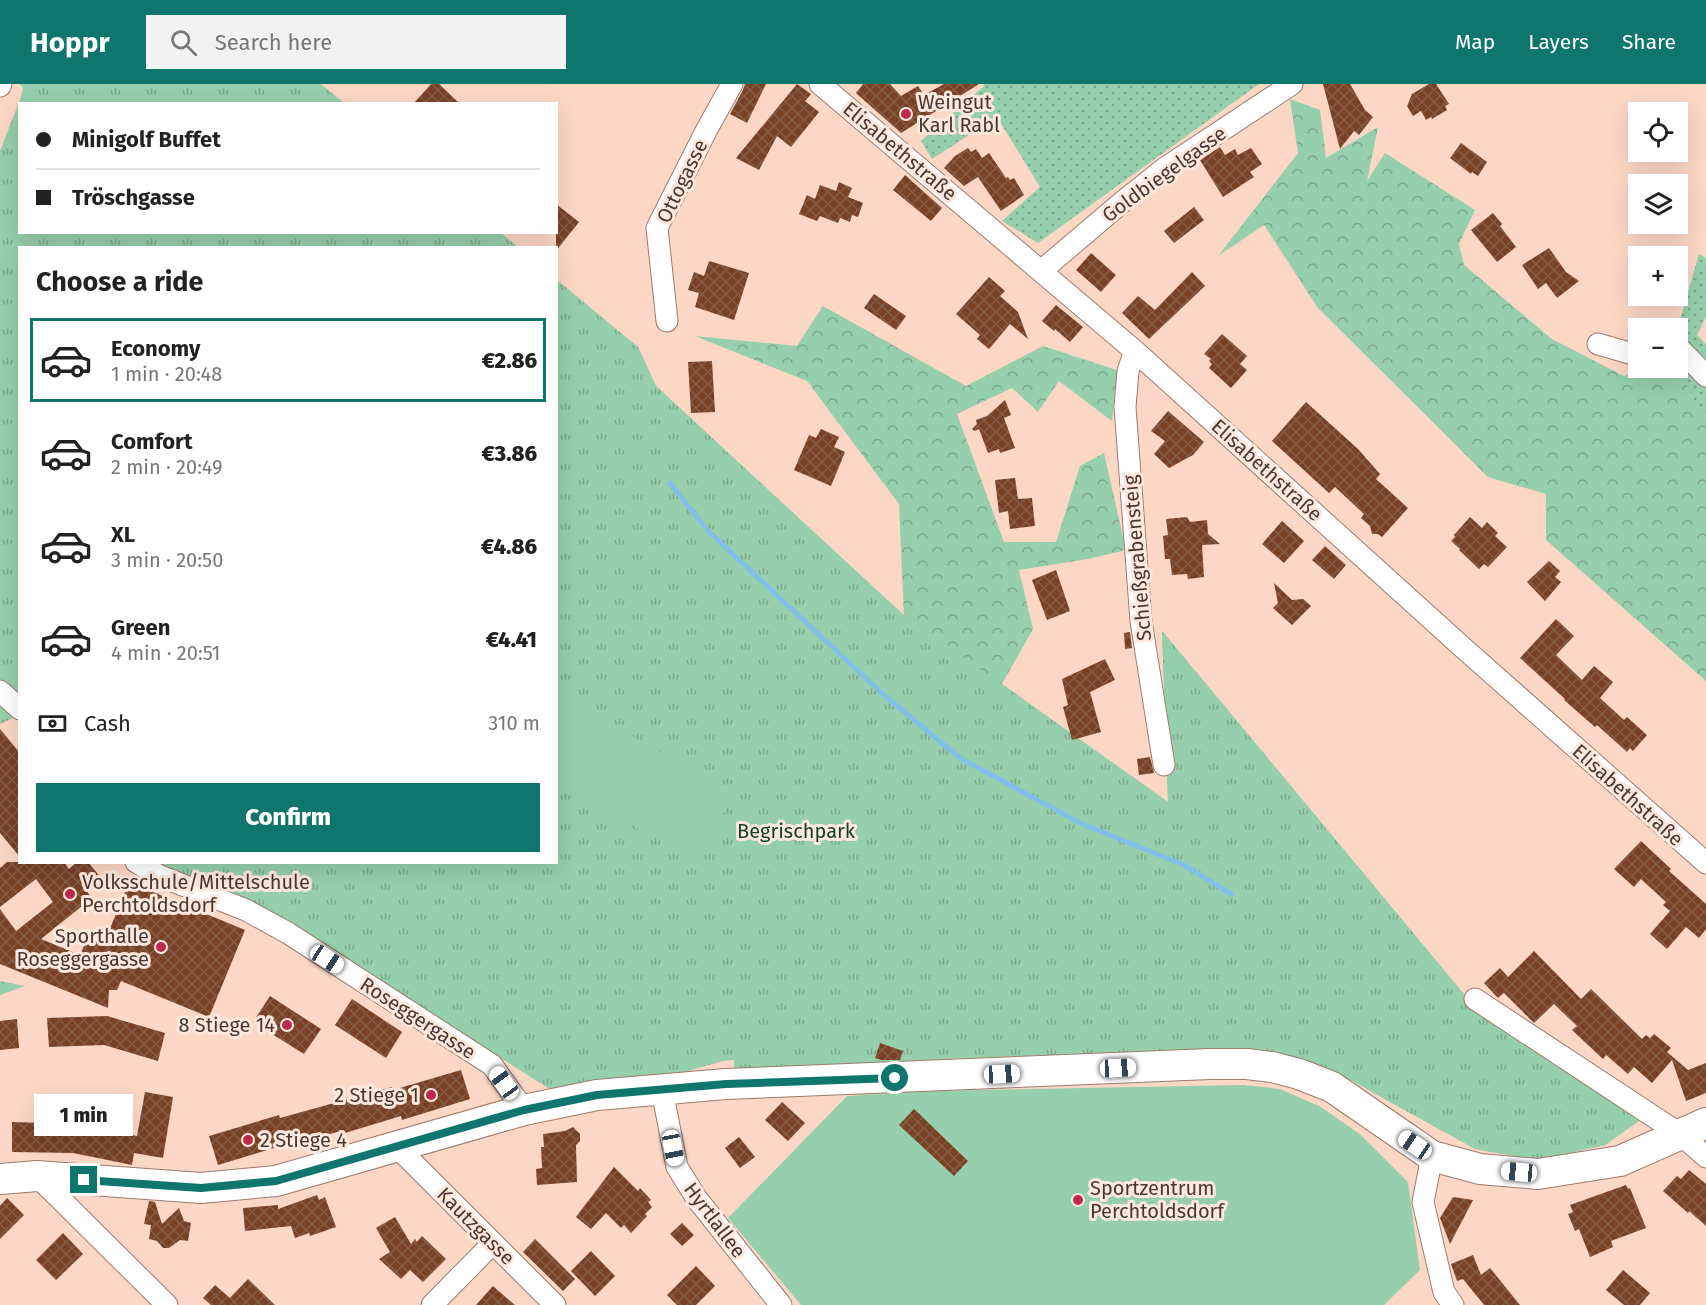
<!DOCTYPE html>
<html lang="en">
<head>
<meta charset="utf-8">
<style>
  body { margin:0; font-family:"Fira Sans",sans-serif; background:#f2f2f2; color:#222; height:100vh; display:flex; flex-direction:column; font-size:22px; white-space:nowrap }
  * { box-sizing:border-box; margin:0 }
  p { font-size:20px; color:#767676 }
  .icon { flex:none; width:33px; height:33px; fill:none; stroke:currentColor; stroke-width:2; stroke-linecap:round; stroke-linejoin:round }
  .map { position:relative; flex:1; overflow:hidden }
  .panel { position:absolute; left:18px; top:162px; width:540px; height:618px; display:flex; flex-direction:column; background:#fff; border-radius:0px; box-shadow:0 6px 24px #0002 }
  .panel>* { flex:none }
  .banner { position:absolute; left:18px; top:18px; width:540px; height:132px; border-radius:0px; box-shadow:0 6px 24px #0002; display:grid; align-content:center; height:132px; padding:0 18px; background:#fff }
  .buttons { position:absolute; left:1628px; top:18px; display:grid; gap:12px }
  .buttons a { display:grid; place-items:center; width:60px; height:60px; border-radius:0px; background:#fff; box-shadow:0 6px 24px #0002; font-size:30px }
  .end { position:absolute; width:27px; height:27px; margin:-14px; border:8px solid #0f766e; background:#fff; box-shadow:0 0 0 3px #fff }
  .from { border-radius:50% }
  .bubble { position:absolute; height:42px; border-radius:0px; background:#fff; box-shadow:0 6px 24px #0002; font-size:20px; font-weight:800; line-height:42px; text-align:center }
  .car { position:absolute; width:18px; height:36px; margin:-18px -9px; border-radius:8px; box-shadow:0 0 4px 2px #0007; background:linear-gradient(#fff 24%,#345 0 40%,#fff 0 76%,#345 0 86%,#fff 0) }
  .banner b { display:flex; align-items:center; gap:21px; height:57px; font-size:22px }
  .banner b+b { border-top:2px solid #e0e0e0 }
  .banner i { width:15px; height:15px; background:#222 }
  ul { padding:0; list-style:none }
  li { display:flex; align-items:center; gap:18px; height:84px; margin:0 12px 9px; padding:0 6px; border:3px solid transparent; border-radius:0px }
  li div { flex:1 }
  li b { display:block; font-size:22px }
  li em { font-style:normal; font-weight:800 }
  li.active { border-color:#0f766e }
  li>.icon { width:54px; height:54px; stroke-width:1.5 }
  h2 { padding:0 18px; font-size:27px; line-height:72px }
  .pay { display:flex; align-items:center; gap:15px; height:66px; padding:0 18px; font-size:22px }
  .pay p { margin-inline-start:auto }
  .primary-button { display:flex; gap:12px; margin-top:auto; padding:12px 18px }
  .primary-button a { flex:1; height:69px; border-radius:0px; background:#0f766e; color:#fff; font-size:24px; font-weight:800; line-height:69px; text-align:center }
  header { display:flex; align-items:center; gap:36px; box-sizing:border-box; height:84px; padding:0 30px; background:#0f766e; color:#fff }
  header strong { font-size:28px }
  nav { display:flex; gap:33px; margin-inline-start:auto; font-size:21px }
  .search { width:420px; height:54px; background:#f2f2f2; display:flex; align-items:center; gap:15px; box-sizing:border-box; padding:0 21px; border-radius:0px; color:#767676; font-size:22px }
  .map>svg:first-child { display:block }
</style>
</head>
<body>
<header>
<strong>Hoppr</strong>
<div class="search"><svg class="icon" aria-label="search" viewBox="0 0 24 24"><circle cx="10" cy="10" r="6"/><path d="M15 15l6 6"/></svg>Search here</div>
<nav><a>Map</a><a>Layers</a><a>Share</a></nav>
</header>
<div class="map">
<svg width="1706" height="1221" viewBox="0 0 1706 1221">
  <defs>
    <pattern id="grass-dots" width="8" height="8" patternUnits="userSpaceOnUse" patternTransform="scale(1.5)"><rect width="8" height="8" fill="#96cfab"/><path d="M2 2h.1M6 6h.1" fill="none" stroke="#7ca98c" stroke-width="1.8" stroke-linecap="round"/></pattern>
    <pattern id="forest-crowns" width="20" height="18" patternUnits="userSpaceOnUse" patternTransform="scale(1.5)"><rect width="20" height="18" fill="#96cfab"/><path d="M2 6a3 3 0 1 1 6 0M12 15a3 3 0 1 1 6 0" fill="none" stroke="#7ca98c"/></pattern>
    <pattern id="park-tufts" width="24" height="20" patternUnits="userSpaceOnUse" patternTransform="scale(1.5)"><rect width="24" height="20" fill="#96cfab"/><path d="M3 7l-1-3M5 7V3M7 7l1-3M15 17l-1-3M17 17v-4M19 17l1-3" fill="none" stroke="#7ca98c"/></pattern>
    <pattern id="building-cross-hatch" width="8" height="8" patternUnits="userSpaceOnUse" patternTransform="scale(1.5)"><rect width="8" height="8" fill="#784126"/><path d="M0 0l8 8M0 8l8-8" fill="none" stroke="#885b45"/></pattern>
  </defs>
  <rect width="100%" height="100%" fill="#fcd7c6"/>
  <!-- grass -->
  <path fill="url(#grass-dots)" d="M 983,0 L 1259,0 L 1038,159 L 1002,137 L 1040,103 L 997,33 L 932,75 L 921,57 L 984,2 Z
    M 1699,170 L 1706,174 L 1706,233 L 1697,251 L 1706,260 L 1706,285 L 1677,255 L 1677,246 Z
    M 1677,271 L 1706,300 L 1706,334 C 1694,317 1677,292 1677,271 Z"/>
  <!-- forest -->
  <path fill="url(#forest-crowns)" d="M 1290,15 L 1320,26 L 1326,74 L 1378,43 L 1367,97 L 1385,69 L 1475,126 L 1459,160 L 1464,181 L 1552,255 L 1624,292 L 1640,284 L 1677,284 L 1677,278 L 1691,312 L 1706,334 L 1706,597 L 1546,456 L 1546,410 L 1488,393 L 1318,224 L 1264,141 L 1218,172 L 1298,69 Z
    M 556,196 L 638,263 L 656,302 L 904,532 L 899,420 L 807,297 L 695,252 L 797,262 L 823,222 L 966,302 L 1043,262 L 1117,286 L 1112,337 L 1059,297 L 1038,328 L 1012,304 L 957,330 L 1004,458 L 1056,458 L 1080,382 L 1104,369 L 1126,466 L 1088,475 L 1019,486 L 1033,545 L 1002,600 L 1168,718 L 1162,547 L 1478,927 L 1639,1037 L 1605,1061 L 1538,1076 L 1475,1065 L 1411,1021 L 1152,851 Z
    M 0,897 L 25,902 L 0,911 Z"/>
  <!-- park -->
  <path fill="url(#park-tufts)" d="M 20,0 L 321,0 L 344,19 L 20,20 L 20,148 L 500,148 L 518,163 L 20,164 L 20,631 L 0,640 L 0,67 L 21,13 L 23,5 Z
    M 557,196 L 638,263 L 656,302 L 905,532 L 1168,718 L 1162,547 L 1478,927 L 1639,1037 L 1605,1061 L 1538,1076 L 1475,1065 L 1332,986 L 1275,967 L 1200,966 L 940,975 L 916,982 L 776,991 L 734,985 L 734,976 L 723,977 L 663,994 L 556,1009 L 278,834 L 165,784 L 156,779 L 556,778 Z"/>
  <!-- pitch -->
  <path fill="#96cfab" d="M 334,149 L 366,149 L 354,164 Z
    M 556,611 L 735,708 L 698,777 L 557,700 Z
    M 1244,1001 L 1280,1005 L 1321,1023 L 1361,1051 L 1408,1098 L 1420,1186 L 1384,1221 L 801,1221 L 728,1134 L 847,1012 L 925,1007 Z"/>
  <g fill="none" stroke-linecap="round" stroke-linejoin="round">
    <!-- stream -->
    <path stroke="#83bfe9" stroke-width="5" d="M 670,399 L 709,448 L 885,612 L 960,674 L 1080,739 L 1184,781 L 1231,810"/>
  </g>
  <!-- building -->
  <path fill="url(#building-cross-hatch)" d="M 431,0 L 439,0 L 460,20 L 413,20 Z
    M 745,0 L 766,0 L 747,39 L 730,30 L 743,6 Z
    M 797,0 L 811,10 L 805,17 L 819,28 L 791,63 L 777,52 L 759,86 L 736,74 Z
    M 863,0 L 890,0 L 901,12 L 918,2 L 924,11 L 944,0 L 979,0 L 901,49 L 856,9 Z
    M 1323,0 L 1350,0 L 1365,26 L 1373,33 L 1359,51 L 1354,47 L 1340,65 Z
    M 1429,0 L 1436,0 L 1449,20 L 1445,22 L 1447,26 L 1432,35 L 1431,33 L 1426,36 L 1421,27 L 1413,32 L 1407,22 L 1412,10 Z
    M 1461,59 L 1487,78 L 1478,92 L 1472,88 L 1471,90 L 1450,74 Z
    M 1220,63 L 1225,71 L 1235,65 L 1238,71 L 1251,64 L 1262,80 L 1250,88 L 1254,93 L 1223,113 L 1200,76 Z
    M 968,64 L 971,68 L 976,65 L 982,74 L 989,69 L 1006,94 L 1008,93 L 1010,96 L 1014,94 L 1024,111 L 1001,127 L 978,93 L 964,102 L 944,84 L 955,72 Z
    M 905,91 L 942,124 L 931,137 L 893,106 Z
    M 839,98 L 852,104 L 848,113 L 863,119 L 858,133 L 852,131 L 850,138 L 840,134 L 838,139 L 820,132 L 817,137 L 799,130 L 807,111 L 815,115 L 820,101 L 836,107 Z
    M 556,120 L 579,138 L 556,167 Z
    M 1194,123 L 1204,136 L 1174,159 L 1164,147 Z
    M 1493,129 L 1502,140 L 1500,142 L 1516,163 L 1497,178 L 1471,146 Z
    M 1549,164 L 1566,188 L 1579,197 L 1557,214 L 1546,199 L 1538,205 L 1522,181 Z
    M 1091,169 L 1116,191 L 1101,208 L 1076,186 Z
    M 709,177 L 749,189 L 734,236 L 695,223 L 699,209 L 688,206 L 694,188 L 704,192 Z
    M 1192,188 L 1205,202 L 1149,255 L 1122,229 L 1138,212 L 1155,226 Z
    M 989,193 L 1005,207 L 1000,212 L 1018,228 L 1028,255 L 1010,240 L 989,265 L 977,255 L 980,251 L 956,230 Z
    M 874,210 L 906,232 L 896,246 L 864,224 Z
    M 1056,221 L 1083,243 L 1070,258 L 1055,245 L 1054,247 L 1042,237 Z
    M 1222,250 L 1247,272 L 1240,280 L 1247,286 L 1231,304 L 1209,284 L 1212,280 L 1209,277 L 1211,275 L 1204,270 Z
    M 712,277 L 715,328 L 691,329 L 688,278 Z
    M 1005,316 L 1011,331 L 1004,334 L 1015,364 L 1000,369 L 999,365 L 988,369 L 979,345 L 974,347 L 972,345 L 977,340 L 976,336 L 987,332 Z
    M 1306,318 L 1358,365 L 1380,390 L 1376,395 L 1408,424 L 1382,453 L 1378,450 L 1372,450 L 1370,442 L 1361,434 L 1364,430 L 1335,403 L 1329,409 L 1272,357 Z
    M 1168,327 L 1204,358 L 1193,371 L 1169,384 L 1154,370 L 1165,357 L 1151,347 Z
    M 821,345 L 839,353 L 834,363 L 845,368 L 831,402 L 794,386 L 809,351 L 816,354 Z
    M 1015,394 L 1018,415 L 1032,414 L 1035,442 L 1010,445 L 1008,427 L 999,429 L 995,396 Z
    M 1187,433 L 1190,438 L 1207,436 L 1208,450 L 1220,460 L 1202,461 L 1204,493 L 1188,495 L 1187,490 L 1172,491 L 1170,475 L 1165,475 L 1163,452 L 1168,451 L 1166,435 Z
    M 1470,433 L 1482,444 L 1487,438 L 1498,449 L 1495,452 L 1507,463 L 1488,483 L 1484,480 L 1479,485 L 1459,466 L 1460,465 L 1451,457 L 1455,453 L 1454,451 Z
    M 1282,437 L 1304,457 L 1284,479 L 1262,460 Z
    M 1325,462 L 1346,481 L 1334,495 L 1312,476 Z
    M 1549,477 L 1560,487 L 1555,493 L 1561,498 L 1545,517 L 1527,498 Z
    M 1056,486 L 1070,527 L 1047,536 L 1032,496 Z
    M 1274,499 L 1292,516 L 1303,515 L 1311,522 L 1292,541 L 1273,524 L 1278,519 Z
    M 1556,535 L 1574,552 L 1556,571 L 1582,596 L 1594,582 L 1613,598 L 1600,614 L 1624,636 L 1627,633 L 1647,651 L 1633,667 L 1630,664 L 1627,668 L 1597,641 L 1595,643 L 1564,616 L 1565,615 L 1520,574 Z
    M 1130,548 L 1132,564 L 1125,565 L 1124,549 Z
    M 1105,575 L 1115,596 L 1090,608 L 1101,648 L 1072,656 L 1063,623 L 1068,621 L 1062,595 Z
    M 0,645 L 20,669 L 20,773 L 0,749 Z
    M 1150,673 L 1154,689 L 1139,691 L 1137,675 Z
    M 1641,757 L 1671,785 L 1669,787 L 1706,820 L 1706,845 L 1699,854 L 1686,843 L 1667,865 L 1650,850 L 1670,827 L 1663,821 L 1666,818 L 1641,795 L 1634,803 L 1614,785 Z
    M 7,778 L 64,778 L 69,785 L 77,778 L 88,778 L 102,795 L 86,806 L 92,814 L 41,855 L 80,871 L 91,845 L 107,852 L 129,798 L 245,846 L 209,933 L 121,897 L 117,906 L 109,906 L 108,924 L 0,880 L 0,825 L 16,847 L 53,818 L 36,795 L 0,823 L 0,784 Z
    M 1534,867 L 1581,915 L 1591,905 L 1642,955 L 1646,951 L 1650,954 L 1654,950 L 1671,964 L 1667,968 L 1688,986 L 1706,979 L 1706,1009 L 1686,1017 L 1672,976 L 1652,999 L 1634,983 L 1628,990 L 1606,971 L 1603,975 L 1572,946 L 1577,942 L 1554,920 L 1534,939 L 1504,909 L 1498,914 L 1484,899 L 1500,884 L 1508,893 Z
    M 270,912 L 321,945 L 304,970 L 253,938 Z
    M 352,915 L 402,948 L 386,974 L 335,941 Z
    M 107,932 L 165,949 L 158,977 L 104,961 L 49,963 L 47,934 Z
    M 17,935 L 19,964 L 0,966 L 0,937 Z
    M 880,959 L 903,967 L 900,976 L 881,976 L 875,974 Z
    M 461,986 L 470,1015 L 402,1036 L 401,1032 L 345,1049 L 344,1046 L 288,1062 L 287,1060 L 218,1081 L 209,1052 L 279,1031 L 280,1034 L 392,1003 L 393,1006 Z
    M 145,1008 L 173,1013 L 163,1074 L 134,1069 L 132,1081 L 73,1069 L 12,1068 L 12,1038 L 76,1040 L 137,1052 Z
    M 782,1018 L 805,1039 L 788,1057 L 765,1036 Z
    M 914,1025 L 968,1077 L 954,1092 L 899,1041 Z
    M 573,1043 L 580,1050 L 580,1057 L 576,1061 L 577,1098 L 537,1101 L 536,1085 L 542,1084 L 541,1063 L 544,1063 L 543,1050 L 565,1047 Z
    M 739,1053 L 755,1073 L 740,1084 L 725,1064 Z
    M 614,1083 L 638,1107 L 640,1104 L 651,1116 L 648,1118 L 652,1123 L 645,1130 L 647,1132 L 631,1149 L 624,1141 L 621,1144 L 606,1129 L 591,1145 L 576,1133 Z
    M 1689,1086 L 1706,1100 L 1706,1142 L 1689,1127 L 1688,1129 L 1663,1107 L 1677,1092 L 1681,1095 Z
    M 1626,1101 L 1628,1105 L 1630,1104 L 1646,1144 L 1611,1157 L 1613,1163 L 1590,1173 L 1579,1145 L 1575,1147 L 1568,1130 L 1573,1128 L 1570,1121 Z
    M 317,1111 L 319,1116 L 325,1113 L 336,1143 L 310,1152 L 309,1149 L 295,1154 L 291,1142 L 245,1147 L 243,1124 L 278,1121 L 278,1125 Z
    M 1453,1113 L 1473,1116 L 1450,1160 L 1440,1134 Z
    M 7,1114 L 24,1131 L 0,1155 L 0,1122 Z
    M 149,1117 L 155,1118 L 162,1140 L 179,1124 L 184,1137 L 191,1139 L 188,1157 L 180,1156 L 169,1164 L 163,1164 L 157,1157 L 149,1155 L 151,1141 L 144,1140 Z
    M 395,1133 L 411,1160 L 415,1155 L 417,1158 L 422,1152 L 446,1175 L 423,1198 L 410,1186 L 401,1195 L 379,1175 L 390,1168 L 376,1144 Z
    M 682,1139 L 694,1151 L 682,1162 L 670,1150 Z
    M 63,1149 L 83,1170 L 56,1196 L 36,1176 Z
    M 535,1155 L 575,1195 L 563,1207 L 523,1168 Z
    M 591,1167 L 615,1192 L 595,1212 L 571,1187 Z
    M 1473,1171 L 1481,1191 L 1490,1184 L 1520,1221 L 1484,1221 L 1463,1195 L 1457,1197 L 1451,1180 Z
    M 696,1182 L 715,1202 L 696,1221 L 677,1221 L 667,1211 Z
    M 1623,1186 L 1650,1209 L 1640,1221 L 1624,1221 L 1606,1206 Z
    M 248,1195 L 275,1221 L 211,1221 L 203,1214 L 215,1201 L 230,1214 Z
    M 493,1202 L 515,1221 L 476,1221 Z"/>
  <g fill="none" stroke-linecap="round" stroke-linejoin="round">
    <!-- street casing -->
    <g stroke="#9d7b6c" stroke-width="23">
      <path id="street" d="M 820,0 L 1135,267 L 1460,561 L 1706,779
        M 0,2 L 1,0
        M 1041,187 L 1120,120 L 1165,84 L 1292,0
        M 667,237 L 657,144 L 706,47 L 732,0
        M 1598,260 L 1636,271 L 1638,270
        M 1677,265 L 1682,267 L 1706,292
        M 1135,267 L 1128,287 L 1125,323 L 1141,537 L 1164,681
        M 0,607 L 20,625
        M 136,778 L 160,792 L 246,826 L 288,849 L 492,981 L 524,1026
        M 1475,915 L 1680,1050 L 1706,1073
        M 662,1006 L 677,1083 L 697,1115 L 781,1221
        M 397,1063 L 555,1221
        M 1432,1072 L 1423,1118 L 1444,1208 L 1453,1221
        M 37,1092 L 167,1221
        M 432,1221 L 493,1159"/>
    </g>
    <!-- secondary casing -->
    <g stroke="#9d7b6c" stroke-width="32">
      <path id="secondary" d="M 0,1095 L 37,1092 L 201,1104 L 276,1097 L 524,1026 L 597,1011 L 726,1000 L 1210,980 L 1247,980 L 1272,983 L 1299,990 L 1332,1003 L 1432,1072 L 1480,1085 L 1538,1090 L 1620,1077 L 1706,1039"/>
    </g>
    <!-- street -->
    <use href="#street" stroke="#fff" stroke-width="21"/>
    <!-- secondary -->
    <use href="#secondary" stroke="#fff" stroke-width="30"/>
  </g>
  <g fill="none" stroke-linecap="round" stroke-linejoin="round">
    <!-- route -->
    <path stroke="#0f766e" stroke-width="8" d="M 84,1096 L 201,1104 L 276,1097 L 524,1026 L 597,1011 L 726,1000 L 895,994"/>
  </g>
  <!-- markers -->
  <g fill="#bb2a49" stroke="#fee8dd" stroke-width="2">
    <circle cx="906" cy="30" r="6"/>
    <circle cx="70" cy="810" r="6"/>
    <circle cx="161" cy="863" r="6"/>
    <circle cx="287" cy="941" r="6"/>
    <circle cx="431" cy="1011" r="6"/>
    <circle cx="248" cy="1056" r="6"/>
    <circle cx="1078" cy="1116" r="6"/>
  </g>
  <g text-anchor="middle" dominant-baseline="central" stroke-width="6" stroke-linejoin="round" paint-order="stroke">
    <!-- poi labels -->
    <g font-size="20" fill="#473832" stroke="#fee8dd" text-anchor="start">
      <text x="918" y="18">Weingut<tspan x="918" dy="23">Karl Rabl</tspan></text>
      <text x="82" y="798">Volksschule/Mittelschule<tspan x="82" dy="23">Perchtoldsdorf</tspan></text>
      <text x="149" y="852" text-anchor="end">Sporthalle<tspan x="149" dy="23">Roseggergasse</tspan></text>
      <text x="275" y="941" text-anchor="end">8 Stiege 14</text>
      <text x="419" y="1011" text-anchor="end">2 Stiege 1</text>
      <text x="260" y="1056">2 Stiege 4</text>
      <text x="1090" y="1104">Sportzentrum<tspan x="1090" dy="23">Perchtoldsdorf</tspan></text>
    </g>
    <!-- street labels -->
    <g font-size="20" fill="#473832" stroke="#fee8dd">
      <text transform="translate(900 67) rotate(40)">Elisabethstraße</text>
      <text transform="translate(1164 90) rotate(-36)">Goldbiegelgasse</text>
      <text transform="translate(682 97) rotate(-64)">Ottogasse</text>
      <text transform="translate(1267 386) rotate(42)">Elisabethstraße</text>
      <text transform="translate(1137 474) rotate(-95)">Schießgrabensteig</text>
      <text transform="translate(1628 711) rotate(42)">Elisabethstraße</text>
      <text transform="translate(418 934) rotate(33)">Roseggergasse</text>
      <text transform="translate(715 1136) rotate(53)">Hyrtlallee</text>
      <text transform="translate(476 1142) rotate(45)">Kautzgasse</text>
    </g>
    <!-- park labels -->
    <g font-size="20" fill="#104228" stroke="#fee8dd">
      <text x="796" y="747">Begrischpark</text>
    </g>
  </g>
</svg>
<div class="buttons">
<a><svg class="icon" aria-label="locate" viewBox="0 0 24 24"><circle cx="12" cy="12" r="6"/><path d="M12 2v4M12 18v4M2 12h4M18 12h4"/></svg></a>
<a><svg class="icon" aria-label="layers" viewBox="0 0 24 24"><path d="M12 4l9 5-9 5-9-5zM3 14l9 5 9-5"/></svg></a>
<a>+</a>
<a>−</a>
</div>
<i class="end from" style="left:895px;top:994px"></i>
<i class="end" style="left:84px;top:1096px"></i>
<div class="bubble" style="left:34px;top:1010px;width:99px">1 min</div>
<i class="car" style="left:327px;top:875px;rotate:123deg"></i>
<i class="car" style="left:1118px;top:984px;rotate:87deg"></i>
<i class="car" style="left:1002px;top:990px;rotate:87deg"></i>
<i class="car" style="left:504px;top:999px;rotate:324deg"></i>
<i class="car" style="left:1415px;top:1061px;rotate:304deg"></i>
<i class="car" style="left:673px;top:1064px;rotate:169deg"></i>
<i class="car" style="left:1519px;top:1088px;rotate:275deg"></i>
<div class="banner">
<b><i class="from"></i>Minigolf Buffet</b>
<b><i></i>Tröschgasse</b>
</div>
<section class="panel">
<h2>Choose a ride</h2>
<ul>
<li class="active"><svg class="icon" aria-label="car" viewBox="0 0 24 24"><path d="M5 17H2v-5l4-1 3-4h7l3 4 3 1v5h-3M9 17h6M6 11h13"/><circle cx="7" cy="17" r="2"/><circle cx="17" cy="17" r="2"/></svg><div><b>Economy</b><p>1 min · 20:48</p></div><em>€2.86</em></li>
<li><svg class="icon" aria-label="car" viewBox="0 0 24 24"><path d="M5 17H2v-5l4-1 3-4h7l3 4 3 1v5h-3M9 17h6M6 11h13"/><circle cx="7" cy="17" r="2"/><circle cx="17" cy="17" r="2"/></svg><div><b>Comfort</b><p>2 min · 20:49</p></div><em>€3.86</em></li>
<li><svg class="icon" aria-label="car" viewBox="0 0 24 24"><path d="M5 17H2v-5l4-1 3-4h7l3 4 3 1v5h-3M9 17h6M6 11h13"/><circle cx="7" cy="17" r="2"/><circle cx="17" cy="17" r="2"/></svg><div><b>XL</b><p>3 min · 20:50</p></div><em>€4.86</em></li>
<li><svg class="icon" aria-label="car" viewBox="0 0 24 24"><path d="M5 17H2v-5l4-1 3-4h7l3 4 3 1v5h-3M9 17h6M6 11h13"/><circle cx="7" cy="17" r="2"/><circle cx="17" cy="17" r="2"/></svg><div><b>Green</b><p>4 min · 20:51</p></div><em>€4.41</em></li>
</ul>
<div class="pay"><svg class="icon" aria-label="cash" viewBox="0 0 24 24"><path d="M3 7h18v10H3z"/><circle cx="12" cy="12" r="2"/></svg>Cash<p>310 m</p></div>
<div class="primary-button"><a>Confirm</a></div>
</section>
</div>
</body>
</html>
